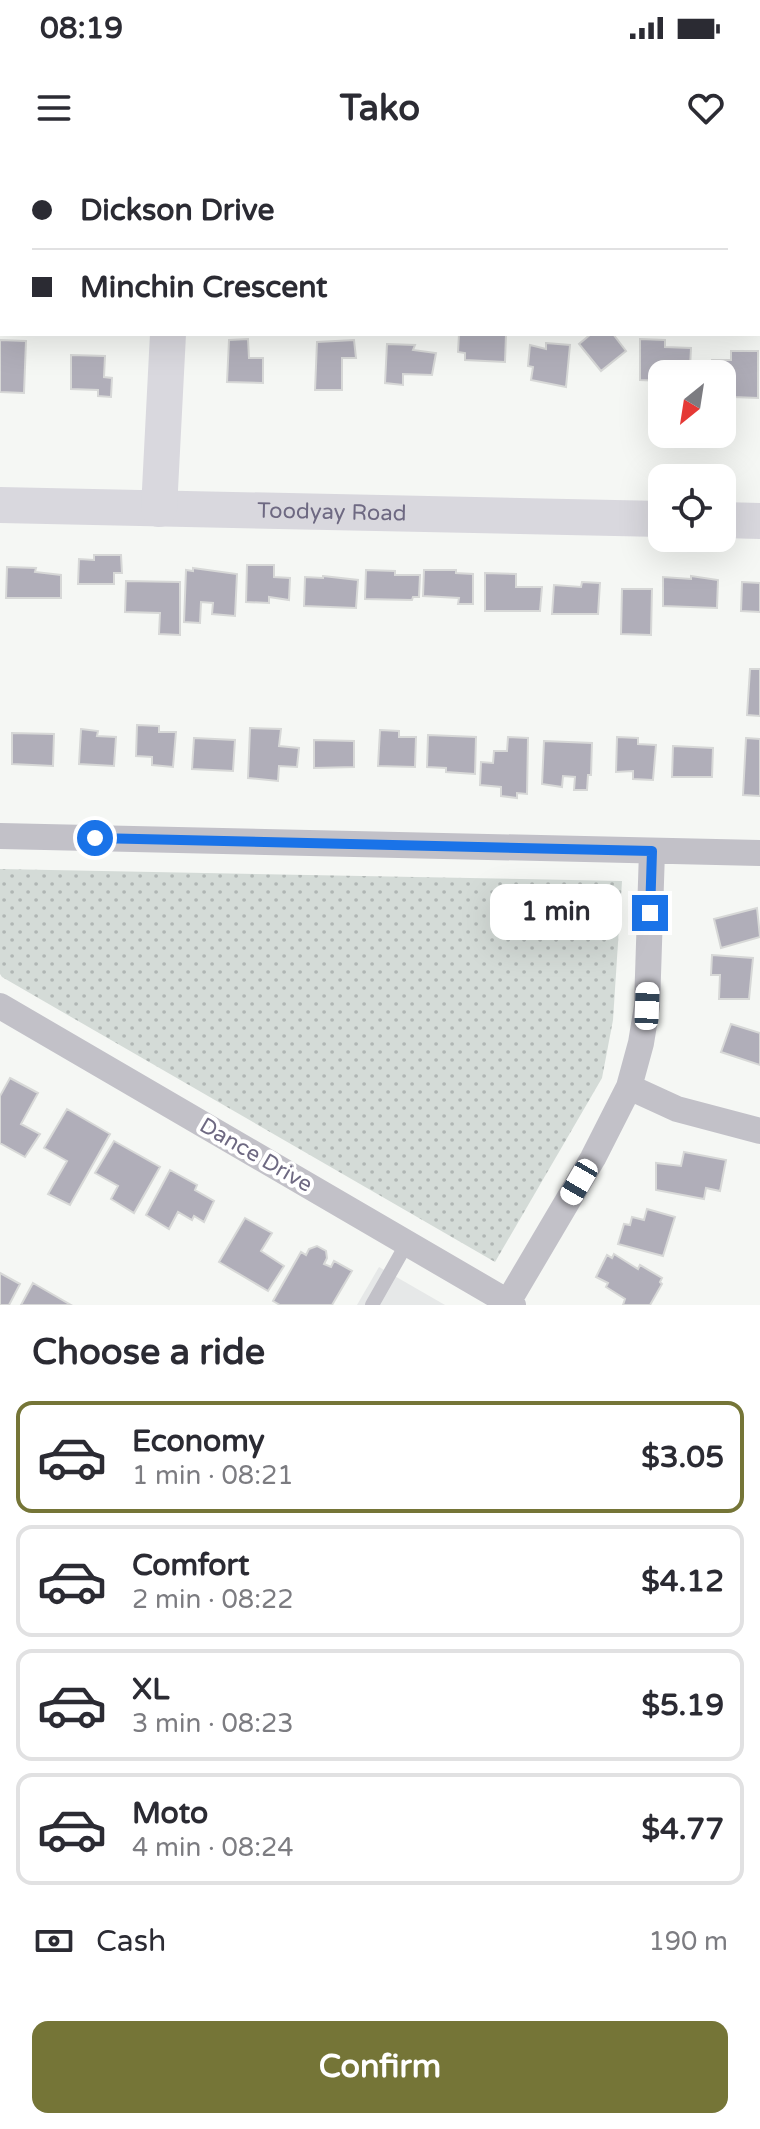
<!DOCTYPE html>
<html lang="en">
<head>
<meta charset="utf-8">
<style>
  body { margin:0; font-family:"Varela Round",sans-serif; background:#f2f2f3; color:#2b2b33; height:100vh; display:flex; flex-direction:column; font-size:30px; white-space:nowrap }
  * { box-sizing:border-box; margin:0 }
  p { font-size:26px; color:#7c7c81 }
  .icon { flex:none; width:44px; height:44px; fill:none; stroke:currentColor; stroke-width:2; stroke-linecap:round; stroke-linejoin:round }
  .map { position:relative; height:1145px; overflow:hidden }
  .panel { display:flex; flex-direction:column; background:#fff; flex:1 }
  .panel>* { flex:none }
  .guide { position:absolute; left:0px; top:0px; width:760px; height:176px; box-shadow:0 8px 32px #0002; display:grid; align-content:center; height:176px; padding:0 32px; background:#fff }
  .needle { width:52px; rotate:210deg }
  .buttons { position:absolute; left:648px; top:200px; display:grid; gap:16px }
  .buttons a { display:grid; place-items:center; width:88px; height:88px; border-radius:16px; background:#fff; box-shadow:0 8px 32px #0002; font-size:40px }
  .end { position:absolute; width:36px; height:36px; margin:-18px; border:10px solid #1a73e8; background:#fff; box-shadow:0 0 0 4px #fff }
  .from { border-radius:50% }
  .bubble { position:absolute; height:56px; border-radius:16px; background:#fff; box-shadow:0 8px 32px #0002; font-size:26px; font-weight:700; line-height:56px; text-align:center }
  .car { position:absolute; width:24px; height:48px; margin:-24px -12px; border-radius:10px; box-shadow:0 0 6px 2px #0007; background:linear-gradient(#fff 24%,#345 0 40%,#fff 0 76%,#345 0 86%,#fff 0) }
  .guide b { display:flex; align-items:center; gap:28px; height:76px; font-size:30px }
  .guide b+b { border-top:2px solid #e1e1e2 }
  .guide i { width:20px; height:20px; background:#2b2b33 }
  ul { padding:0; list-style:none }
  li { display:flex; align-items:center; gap:24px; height:112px; margin:0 16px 12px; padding:0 16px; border:4px solid #e1e1e2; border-radius:16px }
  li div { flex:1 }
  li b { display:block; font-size:30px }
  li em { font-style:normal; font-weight:700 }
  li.current { border-color:#757537 }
  li>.icon { width:72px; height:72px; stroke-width:1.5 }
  h2 { padding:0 32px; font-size:36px; line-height:96px }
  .pay { display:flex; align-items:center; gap:20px; height:88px; padding:0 32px; font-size:30px }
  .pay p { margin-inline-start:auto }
  .primary-button { display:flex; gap:16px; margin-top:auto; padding:16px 32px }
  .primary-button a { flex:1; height:92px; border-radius:16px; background:#757537; color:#fff; font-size:32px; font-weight:700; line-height:92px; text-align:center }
  .status { display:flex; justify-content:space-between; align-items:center; height:56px; padding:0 40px; background:#fff; direction:ltr }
  .status svg { height:22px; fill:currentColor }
  header { display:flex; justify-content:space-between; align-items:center; height:104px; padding:0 32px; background:#fff; font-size:36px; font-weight:700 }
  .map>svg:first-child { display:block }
</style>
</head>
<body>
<div class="status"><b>08:19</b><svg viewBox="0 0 49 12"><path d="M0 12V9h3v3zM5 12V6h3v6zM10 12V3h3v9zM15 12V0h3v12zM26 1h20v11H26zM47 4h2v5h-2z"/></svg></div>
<header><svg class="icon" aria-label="menu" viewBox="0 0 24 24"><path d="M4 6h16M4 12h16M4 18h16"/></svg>Tako<svg class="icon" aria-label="heart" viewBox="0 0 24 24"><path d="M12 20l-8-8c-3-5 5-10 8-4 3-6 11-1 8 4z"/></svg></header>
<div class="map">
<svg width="760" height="1145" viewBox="0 0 760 1145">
  <defs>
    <pattern id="grass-dots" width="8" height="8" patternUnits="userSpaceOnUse" patternTransform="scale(2)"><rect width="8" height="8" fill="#d4dbd7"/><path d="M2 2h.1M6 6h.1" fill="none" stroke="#b0b6b4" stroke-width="1.8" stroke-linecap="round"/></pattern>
  </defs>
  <rect width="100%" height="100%" fill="#f5f7f4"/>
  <!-- built -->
  <path fill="#e6e8e8" d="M 379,1107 L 445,1145 L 357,1145 Z"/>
  <!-- grass -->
  <path fill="url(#grass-dots)" d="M 0,709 L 622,721 L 613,860 L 602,918 L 495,1102 L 2,817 L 0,814 Z"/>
  <!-- building -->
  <path fill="#b0aeb9" stroke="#d7d8d7" stroke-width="2" d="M 758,23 L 760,23 L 760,79 L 758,79 Z
    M 459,174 L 506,174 L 505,202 L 465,200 L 465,193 L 458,192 Z
    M 591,174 L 613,174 L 626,191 L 601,211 L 579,184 Z
    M 248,179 L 249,198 L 263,198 L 263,223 L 227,222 L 229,180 Z
    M 640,179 L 665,180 L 665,187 L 691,188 L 690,207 L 679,207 L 679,214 L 662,214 L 662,221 L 640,220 Z
    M 0,180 L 26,181 L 24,233 L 0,232 Z
    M 354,180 L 356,198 L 342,198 L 342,230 L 315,230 L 317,182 Z
    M 546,183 L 570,185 L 566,227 L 531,220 L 533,207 L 528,206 L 530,185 L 546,189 Z
    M 387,184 L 415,185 L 413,190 L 436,193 L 432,215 L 403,214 L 403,225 L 385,223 Z
    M 731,191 L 758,191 L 758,238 L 733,237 L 733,222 L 722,222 L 722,214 L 711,214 L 712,200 L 731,200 Z
    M 71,195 L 105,196 L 104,217 L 112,218 L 111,237 L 98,236 L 98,230 L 71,229 Z
    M 94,395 L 121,395 L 122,413 L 114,413 L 114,424 L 78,424 L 79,399 L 94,400 Z
    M 247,405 L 274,405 L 274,417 L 290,418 L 289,440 L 269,437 L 269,443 L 246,442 Z
    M 7,407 L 36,408 L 35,412 L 61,415 L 61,438 L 6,438 Z
    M 193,408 L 237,414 L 235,456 L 212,454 L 213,443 L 201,442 L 200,463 L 184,462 L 186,410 L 193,411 Z
    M 366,410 L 395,411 L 395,415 L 420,415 L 419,437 L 413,437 L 412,440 L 365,439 Z
    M 424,410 L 456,410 L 456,413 L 473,414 L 473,444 L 458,444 L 459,438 L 423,436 Z
    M 485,413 L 516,414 L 516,427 L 542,427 L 540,451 L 485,451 Z
    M 323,416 L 358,420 L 356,448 L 304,446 L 305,417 L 323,418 Z
    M 691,416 L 718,420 L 717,448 L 663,446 L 663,417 L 691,419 Z
    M 126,421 L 180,422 L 180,475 L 159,474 L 160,453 L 125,452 Z
    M 582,422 L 600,423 L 598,454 L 552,454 L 554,425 L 581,427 Z
    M 742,422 L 760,423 L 760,452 L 741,451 Z
    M 622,429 L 652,429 L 651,475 L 621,474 Z
    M 750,509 L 760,509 L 760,556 L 747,555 Z
    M 137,565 L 159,566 L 159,572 L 176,572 L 173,607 L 152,605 L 152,597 L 136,596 Z
    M 250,568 L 281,569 L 279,586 L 299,588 L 297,607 L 279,606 L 278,621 L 248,618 Z
    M 81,569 L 98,571 L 97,576 L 116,577 L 114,606 L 79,604 Z
    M 380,570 L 399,571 L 399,577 L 416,577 L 415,607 L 378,606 Z
    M 12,573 L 54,574 L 53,606 L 12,604 Z
    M 428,575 L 476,577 L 475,614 L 446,612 L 446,608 L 427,607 Z
    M 508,577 L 528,578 L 527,634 L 517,633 L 517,638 L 501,636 L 501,627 L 480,625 L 481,602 L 493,603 L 494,591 L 507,591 Z
    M 617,577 L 638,578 L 638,584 L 656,585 L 653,620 L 633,619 L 633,611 L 616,612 Z
    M 194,578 L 235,580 L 233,611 L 192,609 Z
    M 746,578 L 760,579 L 760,636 L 743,635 Z
    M 314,580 L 354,581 L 354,607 L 314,608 Z
    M 544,581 L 592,583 L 591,615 L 588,615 L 587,630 L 574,630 L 575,617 L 563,616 L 562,627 L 542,624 Z
    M 673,586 L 713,588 L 712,617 L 672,617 Z
    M 757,748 L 760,777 L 721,788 L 714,759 Z
    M 712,795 L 753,798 L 749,839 L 719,839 L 720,815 L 711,815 Z
    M 731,864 L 760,873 L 760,905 L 721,892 Z
    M 10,918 L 38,933 L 21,964 L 40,974 L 25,997 L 0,983 L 0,936 Z
    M 67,949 L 110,974 L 70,1045 L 48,1034 L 67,1001 L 44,988 Z
    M 114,981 L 160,1007 L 134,1053 L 111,1039 L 118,1026 L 95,1013 Z
    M 684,992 L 726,1000 L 720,1031 L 706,1028 L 704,1039 L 656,1030 L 656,1003 L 681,1006 Z
    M 170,1010 L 197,1025 L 195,1030 L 214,1041 L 204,1062 L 194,1056 L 192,1060 L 178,1052 L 169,1069 L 146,1055 Z
    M 647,1049 L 675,1057 L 663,1096 L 618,1084 L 624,1064 L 630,1065 L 632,1057 L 644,1060 Z
    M 245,1058 L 272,1073 L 261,1091 L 284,1106 L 268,1131 L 219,1102 Z
    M 317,1086 L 326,1091 L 327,1098 L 324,1104 L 331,1107 L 334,1101 L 352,1111 L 332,1145 L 280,1145 L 273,1141 L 301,1092 L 306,1095 L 309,1089 Z
    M 614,1094 L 638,1109 L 640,1105 L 662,1118 L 660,1122 L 662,1124 L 650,1145 L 623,1145 L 625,1139 L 606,1127 L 608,1123 L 596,1117 L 607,1095 L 612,1098 Z
    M 0,1113 L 20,1124 L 9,1145 L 0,1145 Z
    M 33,1123 L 71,1145 L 21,1145 Z"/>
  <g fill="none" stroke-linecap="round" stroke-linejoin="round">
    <!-- lane -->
    <path stroke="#c2c1c8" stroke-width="14" d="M 372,1145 L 407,1083"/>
    <!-- street -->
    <path stroke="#c2c1c8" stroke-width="26" d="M 420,0 L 421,2
      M 705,2 L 705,0
      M 0,676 L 760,693
      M 0,846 L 513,1145
      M 629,927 L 677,949 L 760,971
      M 508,1142 L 593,998 L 629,927 L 641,883 L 647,846 L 652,691"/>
    <!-- secondary -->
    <g stroke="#d9d8de" stroke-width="36">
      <path d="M 143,0 L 144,2"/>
      <path id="s1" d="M 0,345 L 662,359"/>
      <path d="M 159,349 L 168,174"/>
      <path d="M 722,360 L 760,361"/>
    </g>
  </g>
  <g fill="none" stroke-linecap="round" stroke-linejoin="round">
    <!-- route -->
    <path stroke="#1a73e8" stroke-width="10" d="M 95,678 L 652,691 L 650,753"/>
  </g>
  <g text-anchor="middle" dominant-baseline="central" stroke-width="8" stroke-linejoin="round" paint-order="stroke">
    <!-- street labels -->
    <g font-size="22" fill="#6e6982" stroke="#fff">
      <text stroke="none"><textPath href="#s1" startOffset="332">Toodyay Road</textPath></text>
      <text transform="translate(256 995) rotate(30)">Dance Drive</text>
    </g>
  </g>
</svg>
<div class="buttons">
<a><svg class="needle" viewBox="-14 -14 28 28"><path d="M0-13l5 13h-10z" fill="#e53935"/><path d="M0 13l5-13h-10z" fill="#7c7c81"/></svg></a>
<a><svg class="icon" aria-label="locate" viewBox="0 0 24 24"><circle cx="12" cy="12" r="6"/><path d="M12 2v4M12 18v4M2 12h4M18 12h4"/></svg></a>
</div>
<i class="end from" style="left:95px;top:678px"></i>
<i class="end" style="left:650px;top:753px"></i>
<div class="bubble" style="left:490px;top:724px;width:132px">1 min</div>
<i class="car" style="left:647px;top:846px;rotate:2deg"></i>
<i class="car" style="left:579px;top:1022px;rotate:210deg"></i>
<div class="guide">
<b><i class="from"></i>Dickson Drive</b>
<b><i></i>Minchin Crescent</b>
</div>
</div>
<section class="panel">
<h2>Choose a ride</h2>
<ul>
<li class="current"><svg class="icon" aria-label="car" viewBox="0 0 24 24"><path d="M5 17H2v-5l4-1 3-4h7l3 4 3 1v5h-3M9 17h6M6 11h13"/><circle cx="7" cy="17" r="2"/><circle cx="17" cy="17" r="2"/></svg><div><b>Economy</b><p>1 min · 08:21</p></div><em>$3.05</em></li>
<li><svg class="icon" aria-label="car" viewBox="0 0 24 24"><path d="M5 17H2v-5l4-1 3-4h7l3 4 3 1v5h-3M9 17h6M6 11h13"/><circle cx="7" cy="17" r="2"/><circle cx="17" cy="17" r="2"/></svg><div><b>Comfort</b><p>2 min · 08:22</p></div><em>$4.12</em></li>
<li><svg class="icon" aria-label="car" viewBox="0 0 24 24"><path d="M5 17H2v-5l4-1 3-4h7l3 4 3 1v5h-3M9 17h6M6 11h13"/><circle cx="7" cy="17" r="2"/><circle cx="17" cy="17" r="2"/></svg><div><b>XL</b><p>3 min · 08:23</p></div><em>$5.19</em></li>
<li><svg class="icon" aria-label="car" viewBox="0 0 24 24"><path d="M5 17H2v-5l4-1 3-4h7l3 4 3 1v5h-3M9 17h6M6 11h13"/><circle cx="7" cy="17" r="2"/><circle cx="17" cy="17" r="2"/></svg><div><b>Moto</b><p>4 min · 08:24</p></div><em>$4.77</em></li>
</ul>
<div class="pay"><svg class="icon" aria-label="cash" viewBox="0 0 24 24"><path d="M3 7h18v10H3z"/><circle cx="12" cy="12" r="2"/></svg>Cash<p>190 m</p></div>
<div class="primary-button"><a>Confirm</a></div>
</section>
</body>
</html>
